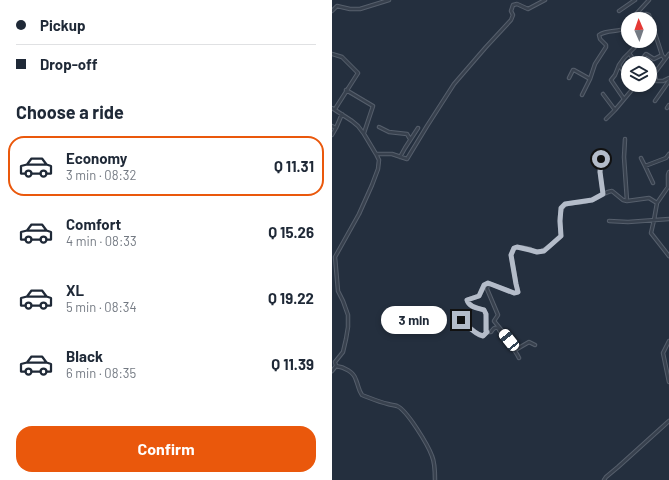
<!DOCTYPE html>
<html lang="en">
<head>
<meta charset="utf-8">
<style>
  body { margin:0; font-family:Barlow,sans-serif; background:#f2f2f3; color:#1f2937; height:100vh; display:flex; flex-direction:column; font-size:15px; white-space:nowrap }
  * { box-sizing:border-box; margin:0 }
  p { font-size:13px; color:#747a83 }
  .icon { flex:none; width:22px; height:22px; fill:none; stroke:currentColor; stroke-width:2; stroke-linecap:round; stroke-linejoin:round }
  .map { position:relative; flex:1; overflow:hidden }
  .details { display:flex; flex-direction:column; background:#fff; width:332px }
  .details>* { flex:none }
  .hud { display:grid; align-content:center; height:88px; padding:0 16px; background:#fff }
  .needle { width:26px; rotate:358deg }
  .controls { position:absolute; left:289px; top:12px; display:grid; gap:8px }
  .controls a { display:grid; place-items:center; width:36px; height:36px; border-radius:50%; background:#fff; box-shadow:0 2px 6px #0003; font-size:20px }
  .end { position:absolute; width:18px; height:18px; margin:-9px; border:5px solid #b4bcc9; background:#111; box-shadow:0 0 0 2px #111 }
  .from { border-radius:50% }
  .bubble { position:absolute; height:28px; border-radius:14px; background:#fff; box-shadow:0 2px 6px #0003; font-size:13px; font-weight:700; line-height:28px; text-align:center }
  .car { position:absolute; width:12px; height:24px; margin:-12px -6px; border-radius:5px; box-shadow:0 0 3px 1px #0007; background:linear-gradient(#fff 24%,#345 0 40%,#fff 0 76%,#345 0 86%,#fff 0) }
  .hud b { display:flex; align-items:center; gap:14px; height:38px; font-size:15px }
  .hud b+b { border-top:1px solid #e0e1e3 }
  .hud i { width:10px; height:10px; background:#1f2937 }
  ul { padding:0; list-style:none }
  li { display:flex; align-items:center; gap:12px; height:60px; margin:0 8px 6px; padding:0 8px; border:2px solid transparent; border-radius:16px }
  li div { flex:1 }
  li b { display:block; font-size:15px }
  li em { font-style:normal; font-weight:700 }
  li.on { border-color:#ea580c }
  li>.icon { width:36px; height:36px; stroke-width:1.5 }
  h2 { padding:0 16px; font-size:18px; line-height:48px }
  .primary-button { display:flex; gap:8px; margin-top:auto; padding:8px 16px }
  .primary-button a { flex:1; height:46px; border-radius:16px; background:#ea580c; color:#fff; font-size:16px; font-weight:700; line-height:46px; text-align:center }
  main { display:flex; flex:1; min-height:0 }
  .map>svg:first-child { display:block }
</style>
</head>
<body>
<main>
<section class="details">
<div class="hud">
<b><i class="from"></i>Pickup</b>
<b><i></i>Drop-off</b>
</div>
<h2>Choose a ride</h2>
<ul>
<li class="on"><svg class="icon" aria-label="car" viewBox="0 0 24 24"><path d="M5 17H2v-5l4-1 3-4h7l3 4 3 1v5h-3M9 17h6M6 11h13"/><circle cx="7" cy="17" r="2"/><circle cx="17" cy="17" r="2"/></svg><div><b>Economy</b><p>3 min · 08:32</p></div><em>Q 11.31</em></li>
<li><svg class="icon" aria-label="car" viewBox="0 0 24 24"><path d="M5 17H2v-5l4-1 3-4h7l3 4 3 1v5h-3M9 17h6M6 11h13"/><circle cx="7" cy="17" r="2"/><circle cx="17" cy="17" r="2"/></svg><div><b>Comfort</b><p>4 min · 08:33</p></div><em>Q 15.26</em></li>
<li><svg class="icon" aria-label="car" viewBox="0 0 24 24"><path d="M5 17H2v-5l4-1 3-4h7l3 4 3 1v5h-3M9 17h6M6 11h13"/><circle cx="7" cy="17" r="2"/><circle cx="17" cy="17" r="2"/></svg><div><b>XL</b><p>5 min · 08:34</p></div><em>Q 19.22</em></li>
<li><svg class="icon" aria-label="car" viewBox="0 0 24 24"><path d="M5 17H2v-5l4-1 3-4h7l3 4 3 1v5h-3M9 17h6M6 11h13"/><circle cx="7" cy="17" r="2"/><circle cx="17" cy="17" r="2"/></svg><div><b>Black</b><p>6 min · 08:35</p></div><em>Q 11.39</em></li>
</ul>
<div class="primary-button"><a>Confirm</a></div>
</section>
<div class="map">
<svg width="337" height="480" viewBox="0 0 337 480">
  <rect width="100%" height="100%" fill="#242f3e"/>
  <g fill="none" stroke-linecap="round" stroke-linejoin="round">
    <!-- minor casing -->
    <g stroke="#565f6c" stroke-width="4.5">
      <path id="minor" d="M 0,11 L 5,6 L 18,9 L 28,9 L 57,0
        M 287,11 L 303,0
        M 301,19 L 305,13 L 317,0
        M 310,19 L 314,14 L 317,15 L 330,55 L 333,59
        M 297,53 L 304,63
        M 0,54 L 10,57 L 26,73 L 3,109
        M 307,63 L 314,54 L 322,59 L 330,55
        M 287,65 L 296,78
        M 323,74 L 324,81 L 331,81 L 337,78
        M 237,78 L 241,70 L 242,70 L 258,79
        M 319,78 L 337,54
        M 14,90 L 41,106 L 32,133
        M 271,94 L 283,110
        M 250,95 L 258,79 L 263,64 L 274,47 L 274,45 L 268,39 L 267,35 C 276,29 287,33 296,27
        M 292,99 L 279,80 L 283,75 L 287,65 L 292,58 L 303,47 L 304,41
        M 323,101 L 337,81
        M 0,108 L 20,121 L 26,126 L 32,134 L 44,154 L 47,160 L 46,169 L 40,185 L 27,214 L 3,257 L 6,291 L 11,301 L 16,315 L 16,327 L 14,339 L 11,352 L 3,362 L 4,366 L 0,371
        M 335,108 L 337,105
        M 274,119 L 283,110 L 304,85
        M 0,126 L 4,128 L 10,114
        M 47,127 L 57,132 L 75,134 L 78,139
        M 0,135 L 4,128
        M 293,139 L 292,157 L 295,201
        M 44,154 L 60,154 L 75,159 L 95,126 L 122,84 L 154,47 L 179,20 L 181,15 L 179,11 L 181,5 L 185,4 L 196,9 L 213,0
        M 68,157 L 73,148 L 86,128
        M 309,158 L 313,166 L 334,158 L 337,154
        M 269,159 L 268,172 L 271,194
        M 313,166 L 321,183
        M 337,172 L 336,175 L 336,187 L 325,203 L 322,220 L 319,233 L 337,256
        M 277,221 L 296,222 L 337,219
        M 156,283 L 153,285 L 147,296 L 135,300 C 137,307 145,308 152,310 L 154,314 L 155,332 L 159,332 C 161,329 162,327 166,328 C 172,339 182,347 187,358
        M 129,320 L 147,335 L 151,336 L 155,332
        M 337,341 L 331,353 L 337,382
        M 203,345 L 197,342 L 185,349 L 162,321 L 166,315 L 155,289 L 156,283 L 182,293 L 186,292 L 184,283 L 179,255 L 182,248 C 187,246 193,248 198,249 C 200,250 202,252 204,252 C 213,253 223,241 229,236 C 228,227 225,206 235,204 C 243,202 252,203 260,200 C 267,198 272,192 280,191 L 291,200 L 295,201 L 317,198 L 325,203
        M 4,366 C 12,367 22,372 24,380 C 27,387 26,389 30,395 C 38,398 47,402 56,404 C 59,405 62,405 65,406 C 75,410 96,445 100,456 C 103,463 103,473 103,480
        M 272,480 L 274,477 L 286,467 L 337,421"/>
    </g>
    <!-- minor -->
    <use href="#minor" stroke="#38414e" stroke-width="2.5"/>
  </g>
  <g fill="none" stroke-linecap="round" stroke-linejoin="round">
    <!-- route -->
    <path stroke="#b4bcc9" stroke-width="5" d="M 129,320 C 136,326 142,334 151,336 L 155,332 L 154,331 L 154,314 L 152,310 C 145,308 137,307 135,300 L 147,296 L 152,285 L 156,283 L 182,293 L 186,292 L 184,284 L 179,255 L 182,248 L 185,247 L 198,250 L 205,252 L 212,251 L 229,236 L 228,221 L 229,208 L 233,204 L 260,200 L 271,194 L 268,172 L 269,159"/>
  </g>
</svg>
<div class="controls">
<a><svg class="needle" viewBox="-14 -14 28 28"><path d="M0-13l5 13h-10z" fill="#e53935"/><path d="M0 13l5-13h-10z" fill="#747a83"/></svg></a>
<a><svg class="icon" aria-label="layers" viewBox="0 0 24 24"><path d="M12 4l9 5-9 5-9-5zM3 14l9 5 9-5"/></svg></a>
</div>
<i class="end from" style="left:269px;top:159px"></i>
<i class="end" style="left:129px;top:320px"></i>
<div class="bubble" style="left:49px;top:306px;width:66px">3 min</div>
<i class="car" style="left:177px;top:340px;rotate:321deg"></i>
</div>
</main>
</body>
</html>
